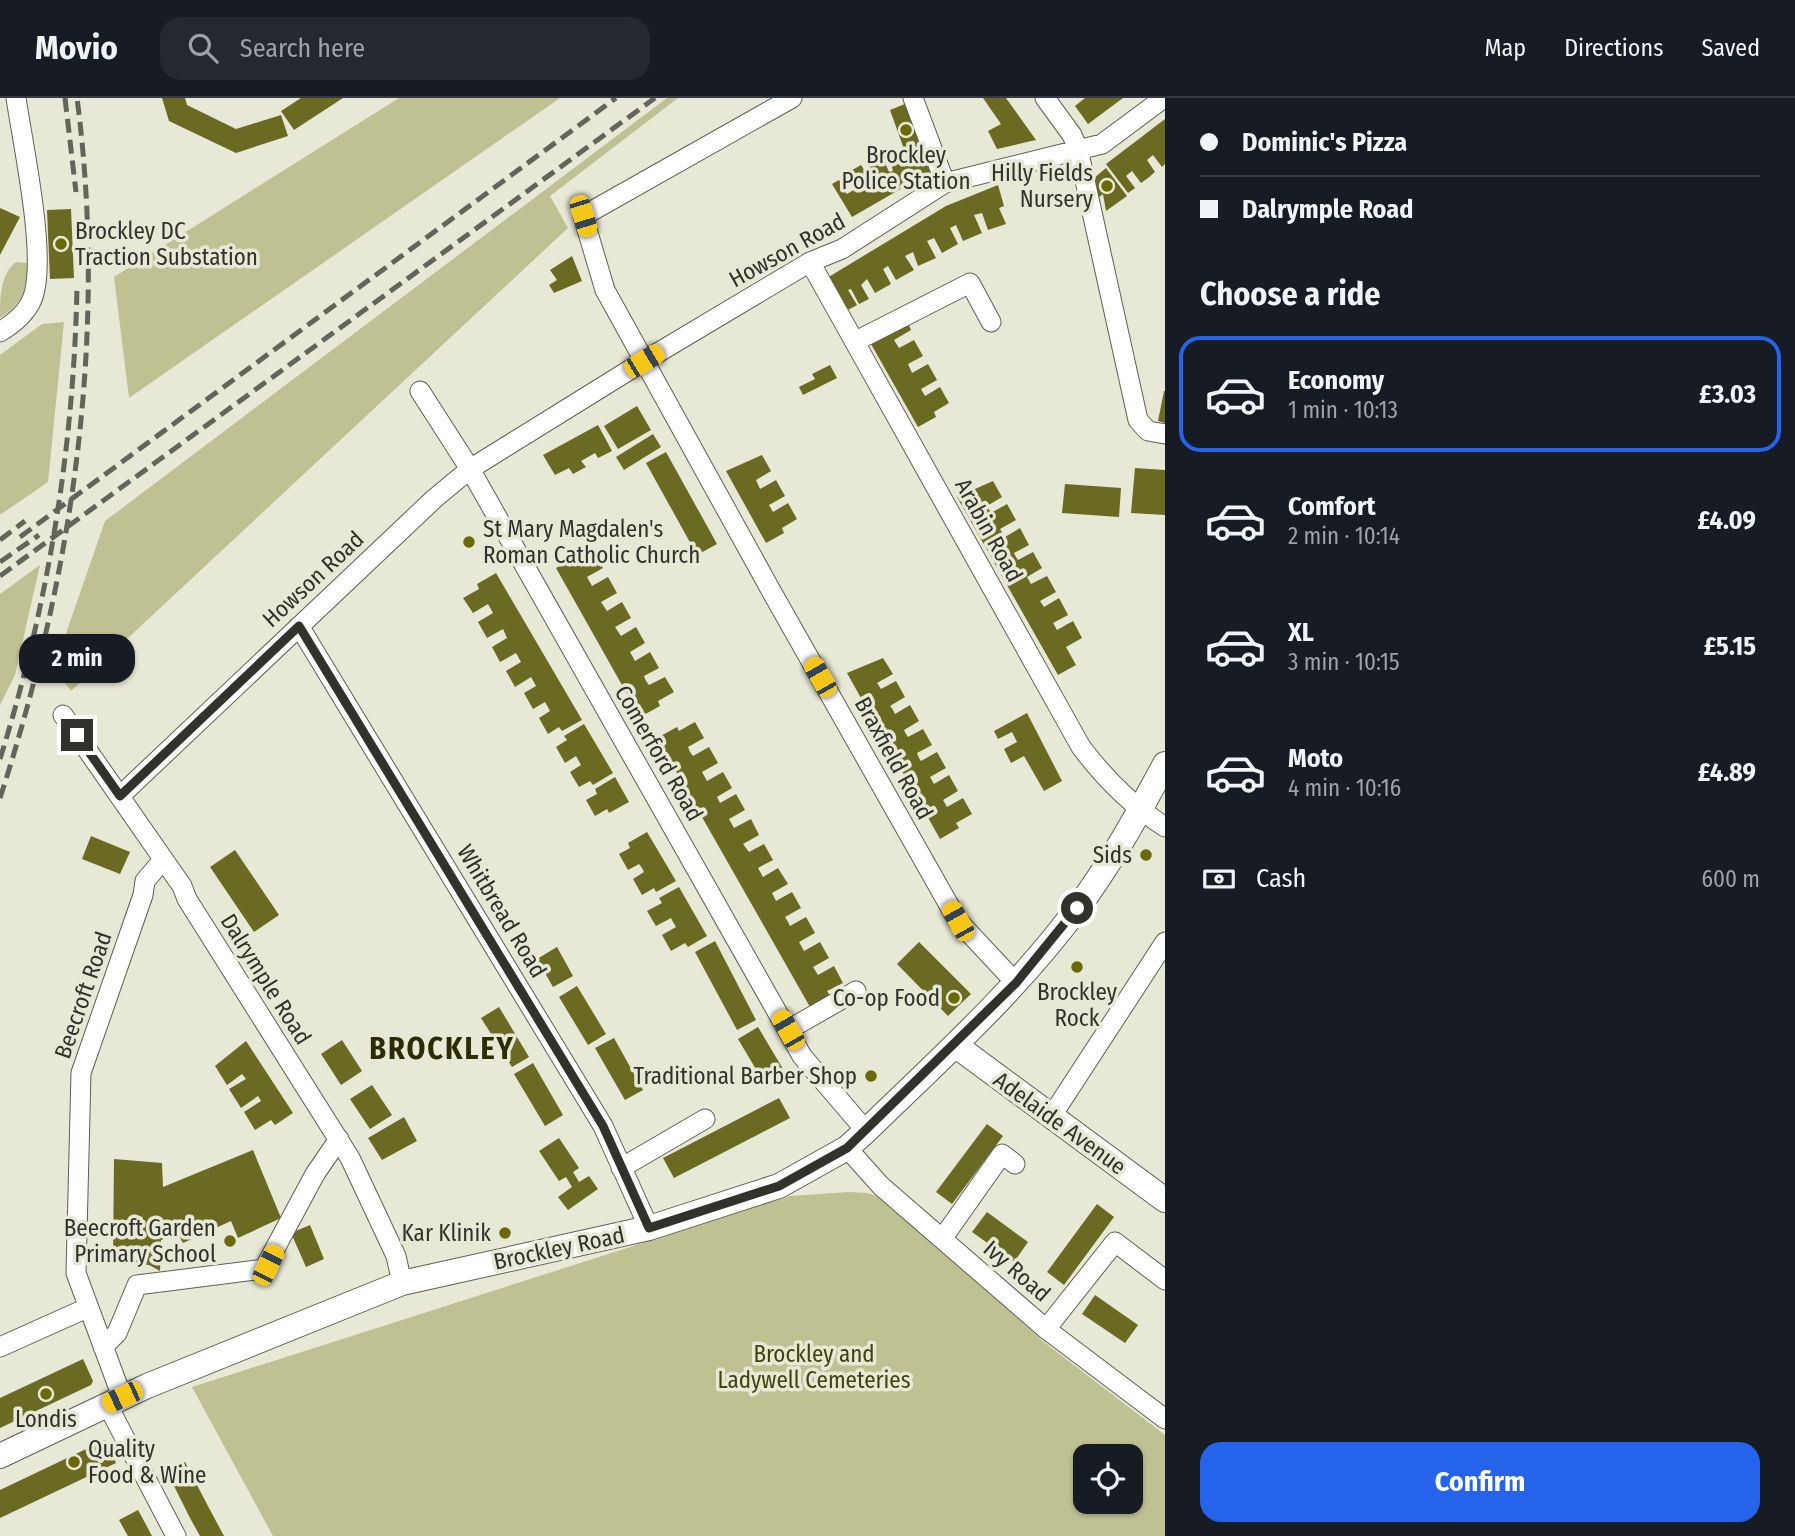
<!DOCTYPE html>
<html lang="en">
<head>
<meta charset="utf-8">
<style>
  body { margin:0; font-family:"Fira Sans Condensed",sans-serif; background:#242831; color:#f1f3f6; height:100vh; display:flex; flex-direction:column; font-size:26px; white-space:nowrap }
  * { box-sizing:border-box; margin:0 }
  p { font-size:23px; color:#9ea1a6 }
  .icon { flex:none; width:38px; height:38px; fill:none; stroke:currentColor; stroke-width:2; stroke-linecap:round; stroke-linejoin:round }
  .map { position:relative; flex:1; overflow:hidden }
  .panel { display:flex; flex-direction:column; background:#171b24; width:630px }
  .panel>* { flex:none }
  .banner { display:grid; align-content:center; height:154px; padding:0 35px; background:#171b24 }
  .controls { position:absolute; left:1073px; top:1346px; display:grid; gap:14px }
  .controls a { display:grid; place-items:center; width:70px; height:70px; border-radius:14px; background:#171b24; box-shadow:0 2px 5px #0004; font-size:35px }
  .end { position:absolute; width:32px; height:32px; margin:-16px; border:9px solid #32322c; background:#fff; box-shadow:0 0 0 4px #fff }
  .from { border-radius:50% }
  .bubble { position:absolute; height:49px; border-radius:21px; background:#171b24; box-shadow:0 2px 5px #0004; font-size:23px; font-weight:700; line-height:49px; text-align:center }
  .car { position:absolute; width:21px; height:42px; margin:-21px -10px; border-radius:9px; box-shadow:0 0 5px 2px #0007; background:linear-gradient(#f5c518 24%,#345 0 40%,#f5c518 0 76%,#345 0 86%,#f5c518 0) }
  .banner b { display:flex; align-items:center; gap:24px; height:66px; font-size:26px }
  .banner b+b { border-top:2px solid #363941 }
  .banner i { width:18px; height:18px; background:#f1f3f6 }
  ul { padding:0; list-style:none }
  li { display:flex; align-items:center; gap:21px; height:116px; margin:0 14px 10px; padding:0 21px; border:4px solid transparent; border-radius:21px }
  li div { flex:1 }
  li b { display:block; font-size:26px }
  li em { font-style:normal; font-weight:700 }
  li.on { border-color:#2563eb }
  li>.icon { width:63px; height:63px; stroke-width:1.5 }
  h2 { padding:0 35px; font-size:32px; line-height:84px }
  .pay { display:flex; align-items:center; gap:18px; height:77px; padding:0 35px; font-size:26px }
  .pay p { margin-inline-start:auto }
  .button { display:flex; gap:14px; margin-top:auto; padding:14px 35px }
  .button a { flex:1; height:80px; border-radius:21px; background:#2563eb; color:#fff; font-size:28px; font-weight:700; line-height:80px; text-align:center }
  header { display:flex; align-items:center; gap:42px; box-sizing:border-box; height:98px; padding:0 35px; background:#171b24; border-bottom:2px solid #363941 }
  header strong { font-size:33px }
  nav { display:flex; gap:38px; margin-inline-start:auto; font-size:24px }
  .search { width:490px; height:63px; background:#242831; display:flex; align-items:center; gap:18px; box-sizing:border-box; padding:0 24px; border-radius:21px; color:#9ea1a6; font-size:26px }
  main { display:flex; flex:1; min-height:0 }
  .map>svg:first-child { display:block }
</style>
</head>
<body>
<header>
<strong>Movio</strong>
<div class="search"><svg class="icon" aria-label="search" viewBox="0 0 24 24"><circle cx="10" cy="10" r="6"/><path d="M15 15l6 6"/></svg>Search here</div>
<nav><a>Map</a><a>Directions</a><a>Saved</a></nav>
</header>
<main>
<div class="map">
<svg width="1165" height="1438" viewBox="0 0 1165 1438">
  <rect width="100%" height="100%" fill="#e7e8d6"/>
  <!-- green -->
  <path fill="#bfc193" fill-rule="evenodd" d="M 399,0 L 560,0 L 129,300 L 114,179 Z
    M 667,0 L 678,0 L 550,98 L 568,130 L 71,593 L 54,570 L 105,423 Z
    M 16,164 L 28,165 C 29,190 22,206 0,220 C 0,201 0,176 16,164 Z
    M 64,224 L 48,384 L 0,417 L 0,257 L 42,226 Z
    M 40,467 L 15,577 L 0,607 L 0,496 Z
    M 849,1094 L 867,1095 L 880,1099 L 1044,1244 L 1165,1337 L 1165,1438 L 273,1438 L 192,1289 L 790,1098 ZM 1085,1358 L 1130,1358 L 1130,1404 L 1085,1404 Z"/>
  <!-- building -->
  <path fill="#6a6a23" d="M 162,0 L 185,0 L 187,7 L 236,31 L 281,17 L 288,38 L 236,55 L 169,23 Z
    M 301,0 L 343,0 L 294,32 L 281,13 Z
    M 983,0 L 1006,0 L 1036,42 L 997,51 L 988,33 L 1001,26 Z
    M 1085,0 L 1123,0 L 1088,26 L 1075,8 Z
    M 905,6 L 930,74 L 852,119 L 832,86 L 839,82 L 847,96 L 857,90 L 847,75 L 861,67 L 871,82 L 876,79 L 865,61 L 880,53 L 889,74 L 893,73 L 890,62 L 898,59 L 901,69 L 909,65 L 890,12 Z
    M 1165,21 L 1165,66 L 1162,69 L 1153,57 L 1147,62 L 1155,74 L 1148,80 L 1141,85 L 1132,73 L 1126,78 L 1135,90 L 1128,95 L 1106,66 Z
    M 1106,70 L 1127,98 L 1106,113 L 1103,96 L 1098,100 L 1094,80 Z
    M 998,87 L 1004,108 L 999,110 L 1006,126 L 988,132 L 982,115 L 974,117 L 982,135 L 963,143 L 956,127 L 950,130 L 958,146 L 942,155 L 934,140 L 927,143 L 936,160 L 918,168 L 913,154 L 905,158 L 914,172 L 896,182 L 888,168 L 883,171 L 891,186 L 875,195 L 867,181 L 861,187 L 869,201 L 859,206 L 851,191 L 848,192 L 857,207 L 846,213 L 827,180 L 946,108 Z
    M 0,110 L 20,119 L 0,157 Z
    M 71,111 L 74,180 L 50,181 L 47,112 Z
    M 572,158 L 582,183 L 554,195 L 549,187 L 557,182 L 550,172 Z
    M 908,225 L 911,232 L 894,242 L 899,250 L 914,242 L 923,258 L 908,266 L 912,275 L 928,266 L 937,282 L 921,291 L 925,298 L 940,289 L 949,305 L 934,314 L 936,319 L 918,329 L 871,246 Z
    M 830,267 L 837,280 L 803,297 L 799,289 L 815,281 L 812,276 Z
    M 1164,293 L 1165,293 L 1165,325 L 1158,323 Z
    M 637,308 L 651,332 L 618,351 L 604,328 Z
    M 598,327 L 612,353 L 598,360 L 595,355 L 581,363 L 586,369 L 573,376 L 569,370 L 555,377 L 543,357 Z
    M 653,336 L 661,349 L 624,372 L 616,359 Z
    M 666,354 L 717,446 L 697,457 L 646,365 Z
    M 762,357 L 771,373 L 756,382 L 760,391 L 776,382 L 785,398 L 769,407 L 773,414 L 788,405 L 797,421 L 782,430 L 784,435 L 766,445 L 726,373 Z
    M 1135,370 L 1165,372 L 1165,417 L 1131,415 Z
    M 993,383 L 1002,399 L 987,408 L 991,415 L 1007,406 L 1016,422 L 1000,431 L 1005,439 L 1020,430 L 1029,447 L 1014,455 L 1016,459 L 1018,462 L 1033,454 L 1042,470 L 1027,479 L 1031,486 L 1047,478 L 1056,494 L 1040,503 L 1044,509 L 1059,500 L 1068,517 L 1053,525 L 1057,532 L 1073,523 L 1082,540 L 1066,549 L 1076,567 L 1058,577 L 957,399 Z
    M 1065,386 L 1121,390 L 1119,419 L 1062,415 Z
    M 594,454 L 603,470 L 587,479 L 592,488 L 608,479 L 617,495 L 601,504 L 607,513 L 622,504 L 631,520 L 615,529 L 621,538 L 636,529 L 645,545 L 630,554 L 635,563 L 650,554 L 659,570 L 644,578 L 646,583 L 649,587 L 665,579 L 674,594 L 658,603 L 660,608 L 640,619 L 556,470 L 576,459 L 578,463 Z
    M 496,475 L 582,622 L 562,633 L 559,629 L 548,636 L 539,620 L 550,613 L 545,604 L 533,611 L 524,595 L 536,588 L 531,579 L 515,589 L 506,573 L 521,564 L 516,555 L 500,564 L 492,549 L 507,540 L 503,531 L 487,540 L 478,524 L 493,515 L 488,506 L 473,515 L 463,500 L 479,491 L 477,486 Z
    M 883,560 L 893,576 L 877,585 L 881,591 L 896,583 L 905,599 L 890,608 L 893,612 L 895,616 L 910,607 L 919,623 L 904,632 L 906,636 L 908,639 L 923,631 L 932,647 L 917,655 L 919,660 L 921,663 L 937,654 L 946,670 L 930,679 L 934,686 L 949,677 L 958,693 L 943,702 L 947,709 L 963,700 L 972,716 L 956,725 L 959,730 L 940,741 L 847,575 Z
    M 1027,615 L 1062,683 L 1044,693 L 1024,658 L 1011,665 L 1004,651 L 1017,644 L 1012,634 L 998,641 L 994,633 Z
    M 695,624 L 704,640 L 688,649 L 690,654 L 693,658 L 709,649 L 718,665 L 702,674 L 707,683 L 723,674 L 732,690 L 717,699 L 720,705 L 736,696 L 745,712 L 729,721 L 734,730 L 751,721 L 759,737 L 743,746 L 749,754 L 764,746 L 773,762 L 758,770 L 763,779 L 778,770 L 788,786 L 772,795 L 776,803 L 792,794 L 801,810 L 785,819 L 788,824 L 790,828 L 806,819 L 815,835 L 799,844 L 804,853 L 820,844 L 829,860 L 813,869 L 818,877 L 834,868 L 843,885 L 827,893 L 830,898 L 810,909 L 657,640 L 677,629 L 679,633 Z
    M 584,626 L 613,675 L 593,687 L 590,683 L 579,689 L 570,674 L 581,667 L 576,658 L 565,665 L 556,649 L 567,642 L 564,638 Z
    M 615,679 L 629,704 L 609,715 L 607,711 L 595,718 L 586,702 L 597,696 L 595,691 Z
    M 647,734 L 676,783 L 656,794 L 654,790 L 642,797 L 633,781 L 644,774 L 642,770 L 639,766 L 628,772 L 619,756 L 630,750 L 628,745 Z
    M 91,738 L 130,754 L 120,776 L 82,761 Z
    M 235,752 L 279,817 L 254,834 L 210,769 Z
    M 679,789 L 707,838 L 688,849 L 685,845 L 671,853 L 662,837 L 676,829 L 673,824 L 671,820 L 656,828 L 647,813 L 662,805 L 659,800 Z
    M 715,843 L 756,922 L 737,932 L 695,854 Z
    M 919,844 L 971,896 L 948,918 L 897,866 Z
    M 557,849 L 573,878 L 553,889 L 537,861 Z
    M 577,888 L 606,936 L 588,947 L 559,899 Z
    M 499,909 L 529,959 L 512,969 L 481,920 Z
    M 758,929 L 783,971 L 763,983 L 738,941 Z
    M 614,940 L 643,992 L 625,1002 L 595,950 Z
    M 342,942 L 362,973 L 341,987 L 321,956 Z
    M 246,943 L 293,1015 L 275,1027 L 271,1022 L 255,1032 L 244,1014 L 261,1003 L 258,998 L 241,1010 L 229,991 L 246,981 L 242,976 L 227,987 L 215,968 Z
    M 533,965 L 563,1017 L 545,1028 L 514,976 Z
    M 372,987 L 392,1017 L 370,1031 L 350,1001 Z
    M 779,1000 L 790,1020 L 674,1080 L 663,1060 Z
    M 404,1019 L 417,1043 L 382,1062 L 368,1040 Z
    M 987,1026 L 1003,1038 L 952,1106 L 936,1094 Z
    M 559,1040 L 579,1070 L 573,1074 L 579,1084 L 589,1078 L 598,1091 L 568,1112 L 558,1099 L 572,1089 L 566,1079 L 559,1083 L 539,1053 Z
    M 253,1052 L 281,1120 L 238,1140 L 231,1123 L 183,1145 L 178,1136 L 161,1142 L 160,1173 L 149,1167 L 113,1163 L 114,1061 L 162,1065 L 163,1089 Z
    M 1097,1106 L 1114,1119 L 1064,1187 L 1047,1174 Z
    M 987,1114 L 1028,1144 L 1014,1164 L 972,1134 Z
    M 310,1127 L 324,1161 L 306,1169 L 291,1135 Z
    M 1095,1197 L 1138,1227 L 1125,1245 L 1082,1216 Z
    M 83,1261 L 93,1283 L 91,1287 L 0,1330 L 0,1300 Z
    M 105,1342 L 116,1365 L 0,1420 L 0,1392 Z
    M 185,1364 L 209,1410 L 224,1438 L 200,1438 L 190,1420 L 167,1374 Z
    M 138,1412 L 144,1423 L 152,1438 L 128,1438 L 125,1433 L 119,1422 Z"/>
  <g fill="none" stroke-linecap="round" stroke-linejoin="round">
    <!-- minor casing -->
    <g stroke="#5f6051" stroke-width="21">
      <path id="minor" d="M 792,0 L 583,118 L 605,192 L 769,489 L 958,823 L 1016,885
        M 913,0 L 945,85
        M 1045,0 L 1072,37 L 1078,51 L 1138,322 L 1148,333 L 1165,336
        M 810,164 L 1081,649 C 1105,681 1131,707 1165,729
        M 0,234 C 14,225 27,215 33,199 C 47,158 23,47 16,0
        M 856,243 L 970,185 L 991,224
        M 420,293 L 470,371 L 802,958 L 866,1033
        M 299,528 L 603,1028 L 649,1130
        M 63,617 L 182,788 L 187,801 L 350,1060 L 396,1158 L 402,1185
        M 120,698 L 434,401 L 470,371 L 644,263 L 810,164 L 842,151 L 945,85 L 1102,46 L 1164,0
        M 788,932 L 856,893
        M 1051,1019 L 1165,844
        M 847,1050 L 881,1088 L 1046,1231 L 1165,1321
        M 621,1070 L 705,1021
        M 942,1141 L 1002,1056 L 1015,1066
        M 1046,1231 L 1115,1144 L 1165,1182
        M 0,1249 L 87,1210
        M 103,1249 L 117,1235 L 137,1187 L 264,1171 L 315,1076 L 339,1041
        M 122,1299 L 76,1175 L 81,975 L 143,797 L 145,783 L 162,763
        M 107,1306 L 176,1438"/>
    </g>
    <!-- major casing -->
    <g stroke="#5f6051" stroke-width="26">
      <path id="major" d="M 955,947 L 1165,1102
        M 0,1358 L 147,1288 L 402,1185 L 649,1130 L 779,1088 L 847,1050 L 866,1033 C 939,962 1015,894 1076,812 C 1110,767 1138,716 1165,666"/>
    </g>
    <!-- minor -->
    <use href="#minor" stroke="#fff" stroke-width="19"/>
    <!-- major -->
    <use href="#major" stroke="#fff" stroke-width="24"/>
    <!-- rail -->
    <path stroke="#63645a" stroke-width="5" stroke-dasharray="14 7" stroke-linecap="butt" d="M 65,0 L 76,94
      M 20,439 L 616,0
      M 0,442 L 25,423
      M 0,464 L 39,437
      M 0,478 L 655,0
      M 0,661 C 48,508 74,349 77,188
      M 0,700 C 73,475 108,236 77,0"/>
  </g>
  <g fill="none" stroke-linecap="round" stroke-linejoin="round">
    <!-- route -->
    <path stroke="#32322c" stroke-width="9" d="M 77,637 L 120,698 L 299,528 L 603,1028 L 649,1130 L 779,1088 L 847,1050 L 1016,885 L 1077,810"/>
  </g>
  <!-- markers -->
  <g fill="#696905" stroke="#e7e8d6" stroke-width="2.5">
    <circle cx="906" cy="32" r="7"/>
    <circle cx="1107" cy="88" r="7"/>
    <circle cx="61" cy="146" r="7"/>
    <circle cx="469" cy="444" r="7"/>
    <circle cx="1146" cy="757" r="7"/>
    <circle cx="1077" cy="869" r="7"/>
    <circle cx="954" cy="900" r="7"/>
    <circle cx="871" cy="978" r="7"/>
    <circle cx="505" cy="1135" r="7"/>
    <circle cx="230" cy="1143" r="7"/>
    <circle cx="46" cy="1296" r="7"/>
    <circle cx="74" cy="1364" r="7"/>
  </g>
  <g text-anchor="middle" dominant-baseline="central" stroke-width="7" stroke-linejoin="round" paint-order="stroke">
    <!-- poi labels -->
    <g font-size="23" fill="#32322c" stroke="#e7e8d6" text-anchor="end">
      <text x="906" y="57" text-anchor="middle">Brockley<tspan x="906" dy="26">Police Station</tspan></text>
      <text x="1093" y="75">Hilly Fields<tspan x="1093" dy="26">Nursery</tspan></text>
      <text x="75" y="133" text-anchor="start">Brockley DC<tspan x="75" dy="26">Traction Substation</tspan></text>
      <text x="483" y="431" text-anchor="start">St Mary Magdalen's<tspan x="483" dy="26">Roman Catholic Church</tspan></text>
      <text x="1132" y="757">Sids</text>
      <text x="1077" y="894" text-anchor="middle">Brockley<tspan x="1077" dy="26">Rock</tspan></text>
      <text x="940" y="900">Co-op Food</text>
      <text x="857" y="978">Traditional Barber Shop</text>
      <text x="216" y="1130">Beecroft Garden<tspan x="216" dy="26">Primary School</tspan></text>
      <text x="491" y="1135">Kar Klinik</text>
      <text x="46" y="1321" text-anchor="middle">Londis</text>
      <text x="88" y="1351" text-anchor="start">Quality<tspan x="88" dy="26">Food &amp; Wine</tspan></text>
    </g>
    <!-- street labels -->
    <g font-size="23" fill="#32322c" stroke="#e7e8d6">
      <text transform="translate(787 152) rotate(-29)">Howson Road</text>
      <text transform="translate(989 432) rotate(61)">Arabin Road</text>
      <text transform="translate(313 481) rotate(-43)">Howson Road</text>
      <text transform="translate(659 655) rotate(60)">Comerford Road</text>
      <text transform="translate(894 660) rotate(61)">Braxfield Road</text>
      <text transform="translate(502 813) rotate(59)">Whitbread Road</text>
      <text transform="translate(266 881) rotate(58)">Dalrymple Road</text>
      <text transform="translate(83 897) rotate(-71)">Beecroft Road</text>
      <text transform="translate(1060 1025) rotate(36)">Adelaide Avenue</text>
      <text transform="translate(559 1150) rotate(-12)">Brockley Road</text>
      <text transform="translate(1017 1173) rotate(41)">Ivy Road</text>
    </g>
    <!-- park labels -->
    <g font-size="23" fill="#42420a" stroke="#e7e8d6">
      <text x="814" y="1256">Brockley and<tspan x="814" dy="26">Ladywell Cemeteries</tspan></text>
    </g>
    <!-- district labels -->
    <g font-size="30" font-weight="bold" letter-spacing="2" fill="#2c2c01" stroke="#e7e8d6">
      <text x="442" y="951">BROCKLEY</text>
    </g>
  </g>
</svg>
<div class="controls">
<a><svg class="icon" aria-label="locate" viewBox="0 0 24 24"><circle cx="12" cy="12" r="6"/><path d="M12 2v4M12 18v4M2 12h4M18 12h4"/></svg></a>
</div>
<i class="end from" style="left:1077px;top:810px"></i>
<i class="end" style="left:77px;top:637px"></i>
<div class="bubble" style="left:19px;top:536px;width:116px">2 min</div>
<i class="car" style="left:583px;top:118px;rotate:163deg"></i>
<i class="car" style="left:644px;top:263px;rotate:59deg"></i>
<i class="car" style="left:820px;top:579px;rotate:330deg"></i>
<i class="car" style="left:958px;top:823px;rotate:331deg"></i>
<i class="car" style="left:788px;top:932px;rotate:330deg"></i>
<i class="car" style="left:268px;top:1167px;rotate:26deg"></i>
<i class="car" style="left:122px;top:1299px;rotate:245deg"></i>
</div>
<section class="panel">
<div class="banner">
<b><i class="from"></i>Dominic's Pizza</b>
<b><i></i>Dalrymple Road</b>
</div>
<h2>Choose a ride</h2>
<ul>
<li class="on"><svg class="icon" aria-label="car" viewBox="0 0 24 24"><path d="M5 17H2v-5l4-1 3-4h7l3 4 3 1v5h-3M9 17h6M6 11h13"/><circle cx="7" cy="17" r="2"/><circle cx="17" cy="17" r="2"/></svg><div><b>Economy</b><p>1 min · 10:13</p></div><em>£3.03</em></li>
<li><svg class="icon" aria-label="car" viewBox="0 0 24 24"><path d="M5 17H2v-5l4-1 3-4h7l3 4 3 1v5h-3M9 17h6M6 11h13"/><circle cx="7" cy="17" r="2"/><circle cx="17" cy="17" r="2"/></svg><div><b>Comfort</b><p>2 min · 10:14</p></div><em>£4.09</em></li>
<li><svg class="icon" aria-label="car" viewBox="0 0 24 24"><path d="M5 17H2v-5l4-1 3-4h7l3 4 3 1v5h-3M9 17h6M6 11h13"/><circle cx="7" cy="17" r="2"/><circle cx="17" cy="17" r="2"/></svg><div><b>XL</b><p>3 min · 10:15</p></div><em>£5.15</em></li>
<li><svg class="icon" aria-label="car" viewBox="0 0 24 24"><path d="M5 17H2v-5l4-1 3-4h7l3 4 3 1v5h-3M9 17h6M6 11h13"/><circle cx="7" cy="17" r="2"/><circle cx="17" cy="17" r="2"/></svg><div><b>Moto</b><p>4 min · 10:16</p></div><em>£4.89</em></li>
</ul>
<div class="pay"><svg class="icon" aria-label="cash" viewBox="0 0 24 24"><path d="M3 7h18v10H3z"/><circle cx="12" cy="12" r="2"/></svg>Cash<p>600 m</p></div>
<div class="button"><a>Confirm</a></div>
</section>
</main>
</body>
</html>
